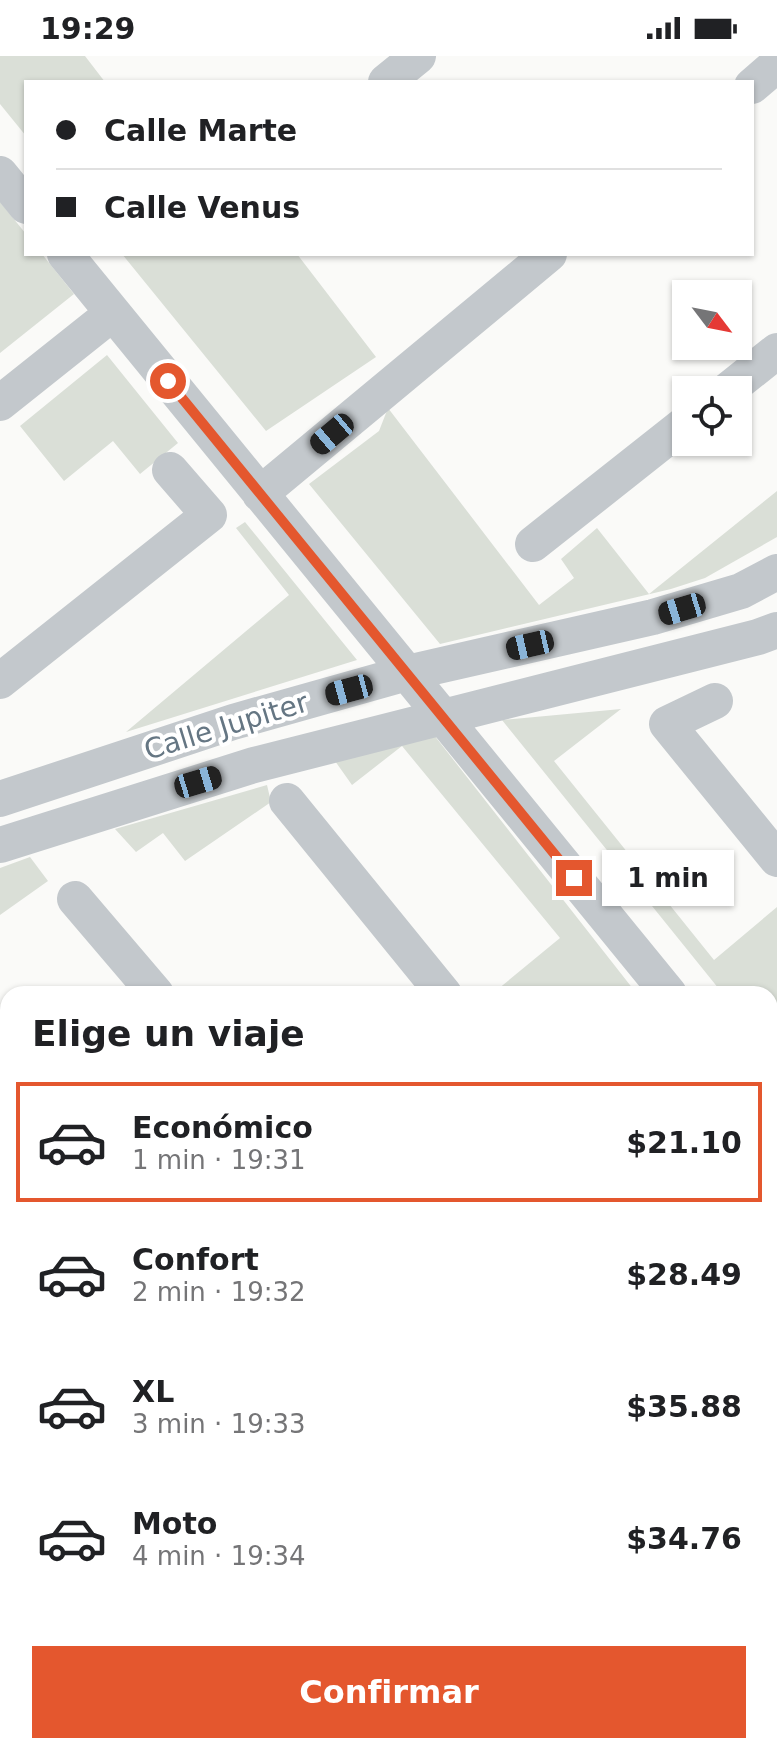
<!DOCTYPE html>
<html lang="es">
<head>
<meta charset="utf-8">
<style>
  body { margin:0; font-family:"DejaVu Sans",sans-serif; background:#f2f2f2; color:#202124; height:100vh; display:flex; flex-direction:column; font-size:30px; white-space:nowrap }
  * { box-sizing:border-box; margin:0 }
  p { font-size:26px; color:#757577 }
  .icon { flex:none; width:44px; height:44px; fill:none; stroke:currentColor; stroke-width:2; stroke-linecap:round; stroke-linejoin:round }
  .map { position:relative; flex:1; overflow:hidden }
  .details { position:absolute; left:0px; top:930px; width:778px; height:768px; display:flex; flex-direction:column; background:#fff; border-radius:24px 24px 0 0; box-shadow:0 2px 6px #0004 }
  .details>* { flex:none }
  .hud { position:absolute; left:24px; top:24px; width:730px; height:176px; border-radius:0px; box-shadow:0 2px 6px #0004; display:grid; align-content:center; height:176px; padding:0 32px; background:#fff }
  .needle { width:52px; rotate:122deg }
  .fabs { position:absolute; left:672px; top:224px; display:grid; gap:16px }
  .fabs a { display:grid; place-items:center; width:80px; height:80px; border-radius:0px; background:#fff; box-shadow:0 2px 6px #0004; font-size:40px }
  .end { position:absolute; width:36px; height:36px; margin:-18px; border:10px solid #e4572e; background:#fff; box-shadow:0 0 0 4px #fff }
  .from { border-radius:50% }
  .bubble { position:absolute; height:56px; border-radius:0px; background:#fff; box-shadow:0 2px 6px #0004; font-size:26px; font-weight:600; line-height:56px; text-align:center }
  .car { position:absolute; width:24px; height:48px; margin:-24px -12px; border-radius:10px; box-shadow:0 0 6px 2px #0007; background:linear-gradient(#222 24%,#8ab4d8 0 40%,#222 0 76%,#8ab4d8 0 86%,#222 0) }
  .hud b { display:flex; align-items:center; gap:28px; height:76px; font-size:30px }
  .hud b+b { border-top:2px solid #e0e0e0 }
  .hud i { width:20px; height:20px; background:#202124 }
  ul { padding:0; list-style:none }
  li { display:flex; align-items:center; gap:24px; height:120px; margin:0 16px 12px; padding:0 16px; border:4px solid transparent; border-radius:0px }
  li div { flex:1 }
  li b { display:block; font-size:30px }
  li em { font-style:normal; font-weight:600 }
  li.active { border-color:#e4572e }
  li>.icon { width:72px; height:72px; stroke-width:1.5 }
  h2 { padding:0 32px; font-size:36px; line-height:96px }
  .primary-button { display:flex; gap:16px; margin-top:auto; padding:16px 32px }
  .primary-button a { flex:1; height:92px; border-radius:0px; background:#e4572e; color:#fff; font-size:32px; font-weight:600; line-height:92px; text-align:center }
  .status { display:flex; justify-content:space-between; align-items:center; height:56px; padding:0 40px; background:#fff; direction:ltr }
  .status svg { height:22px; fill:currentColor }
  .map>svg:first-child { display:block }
</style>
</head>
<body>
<div class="status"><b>19:29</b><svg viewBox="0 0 49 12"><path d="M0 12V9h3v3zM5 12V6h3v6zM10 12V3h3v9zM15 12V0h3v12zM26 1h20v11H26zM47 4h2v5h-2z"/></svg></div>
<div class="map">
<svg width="777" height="1698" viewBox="0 0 777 1698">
  <rect width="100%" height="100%" fill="#fafaf8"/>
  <!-- green -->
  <path fill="#dadfd7" d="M 0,0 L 85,0 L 105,26 L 26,26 L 26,80 L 0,48 Z
    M 0,146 L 26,178 L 26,198 L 42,198 L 74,238 L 0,297 Z
    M 122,198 L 297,198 L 376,301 L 266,375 Z
    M 107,299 L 178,387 L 140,418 L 113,385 L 64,425 L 20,370 Z
    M 388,352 L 539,549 L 574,522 L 561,503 L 597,472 L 649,538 L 777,435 L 777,481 L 705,522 L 671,533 L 440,588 L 309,428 L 379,375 Z
    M 245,466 L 357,604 L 126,676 L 289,539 L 236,472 Z
    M 621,653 L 554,705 L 714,904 L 777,851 L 777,1005 L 770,996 L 770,938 L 723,938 L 502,664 Z
    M 434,679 L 637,938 L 492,938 L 560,882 L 402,690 L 352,729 L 335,705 Z
    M 267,729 L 271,746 L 185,805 L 163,777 L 136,796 L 115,773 Z
    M 30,801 L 48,825 L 0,859 L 0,812 Z
    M 776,1121 L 777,1122 L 777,1290 L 770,1281 L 770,1126 Z
    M 0,1271 L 8,1281 L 8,1409 L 0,1399 Z
    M 232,1690 L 339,1690 L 346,1698 L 238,1698 Z"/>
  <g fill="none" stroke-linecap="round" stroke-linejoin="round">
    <!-- minor -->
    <path stroke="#c3c8cc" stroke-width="36" d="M 386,26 L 418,0
      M 752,30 L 774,11
      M 0,118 L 26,150
      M 65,198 L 669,938
      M 728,334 L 777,295
      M 0,347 L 113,257
      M 260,438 L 549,198
      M 533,488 L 686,367
      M 0,625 L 209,459 L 170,414
      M 715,645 L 667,668 L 777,803
      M 0,743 L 233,666 L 407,617 L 653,561 L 741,535 L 777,516
      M 287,745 L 444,938
      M 0,789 L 254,709 L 758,581 L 777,574
      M 75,843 L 156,938
      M 770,1060 L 777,1069
      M 0,1112 L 8,1121
      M 770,1338 L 777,1347
      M 0,1613 L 8,1623
      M 770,1680 L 777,1689
      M 63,1690 L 70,1698
      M 477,1690 L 484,1698"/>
  </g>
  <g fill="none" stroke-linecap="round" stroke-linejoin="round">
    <!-- route -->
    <path stroke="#e4572e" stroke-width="10" d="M 168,325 L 574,822"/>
  </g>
  <g text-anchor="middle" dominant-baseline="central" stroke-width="8" stroke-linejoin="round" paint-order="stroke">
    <!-- street labels -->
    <g font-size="28" fill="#657683" stroke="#fff">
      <text transform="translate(226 670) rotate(-17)">Calle Jupiter</text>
    </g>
  </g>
</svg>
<div class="fabs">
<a><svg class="needle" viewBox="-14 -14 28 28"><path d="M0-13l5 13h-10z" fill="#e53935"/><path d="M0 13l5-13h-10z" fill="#757577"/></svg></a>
<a><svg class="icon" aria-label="locate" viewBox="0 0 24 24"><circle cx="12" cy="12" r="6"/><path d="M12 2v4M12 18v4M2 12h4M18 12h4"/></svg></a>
</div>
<i class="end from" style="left:168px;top:325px"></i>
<i class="end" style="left:574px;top:822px"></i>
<div class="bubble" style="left:602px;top:794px;width:132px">1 min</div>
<i class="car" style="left:332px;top:378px;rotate:230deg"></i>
<i class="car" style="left:682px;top:553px;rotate:253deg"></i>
<i class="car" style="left:530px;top:589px;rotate:257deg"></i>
<i class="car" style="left:349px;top:634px;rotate:255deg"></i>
<i class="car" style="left:198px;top:726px;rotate:73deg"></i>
<div class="hud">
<b><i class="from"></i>Calle Marte</b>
<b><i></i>Calle Venus</b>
</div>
<section class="details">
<h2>Elige un viaje</h2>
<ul>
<li class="active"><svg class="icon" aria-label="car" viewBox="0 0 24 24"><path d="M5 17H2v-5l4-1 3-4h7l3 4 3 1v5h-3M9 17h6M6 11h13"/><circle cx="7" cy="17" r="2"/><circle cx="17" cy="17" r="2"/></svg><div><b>Económico</b><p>1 min · 19:31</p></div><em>$21.10</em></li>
<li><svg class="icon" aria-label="car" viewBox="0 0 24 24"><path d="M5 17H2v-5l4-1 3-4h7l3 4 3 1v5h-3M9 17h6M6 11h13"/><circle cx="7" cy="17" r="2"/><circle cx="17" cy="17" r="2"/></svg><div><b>Confort</b><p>2 min · 19:32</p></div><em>$28.49</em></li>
<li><svg class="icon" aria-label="car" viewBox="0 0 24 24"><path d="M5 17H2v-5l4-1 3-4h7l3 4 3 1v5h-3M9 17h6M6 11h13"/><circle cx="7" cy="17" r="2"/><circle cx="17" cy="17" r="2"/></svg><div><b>XL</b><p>3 min · 19:33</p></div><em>$35.88</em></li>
<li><svg class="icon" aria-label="car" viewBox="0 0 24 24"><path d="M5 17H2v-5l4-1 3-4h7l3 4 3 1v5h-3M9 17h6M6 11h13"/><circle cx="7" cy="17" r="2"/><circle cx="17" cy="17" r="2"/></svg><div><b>Moto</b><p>4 min · 19:34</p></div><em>$34.76</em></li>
</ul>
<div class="primary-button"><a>Confirmar</a></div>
</section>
</div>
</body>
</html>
